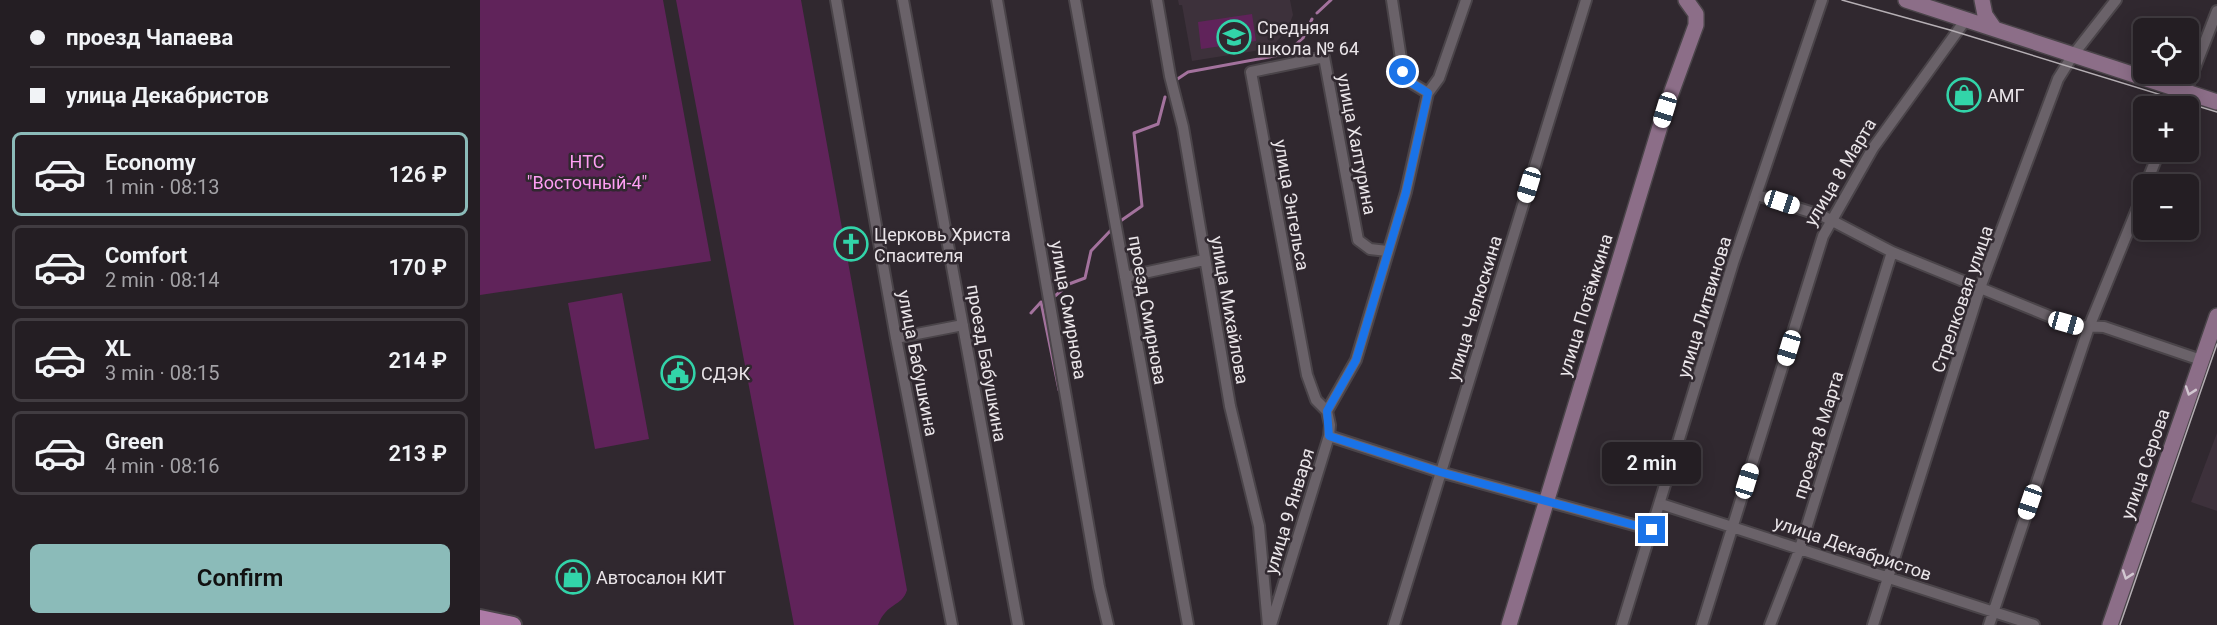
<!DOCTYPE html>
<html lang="en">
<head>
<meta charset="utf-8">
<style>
  body { margin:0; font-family:Roboto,sans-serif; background:#302b30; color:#f1f3f6; height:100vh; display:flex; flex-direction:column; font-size:22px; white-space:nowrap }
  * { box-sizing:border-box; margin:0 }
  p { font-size:20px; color:#a3a2a6 }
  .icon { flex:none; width:33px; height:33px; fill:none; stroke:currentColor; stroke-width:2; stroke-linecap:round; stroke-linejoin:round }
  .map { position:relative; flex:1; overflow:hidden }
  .sheet { display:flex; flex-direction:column; background:#241e23; width:480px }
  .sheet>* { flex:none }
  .hud { display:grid; align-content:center; height:132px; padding:0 30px; background:#241e23 }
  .buttons { position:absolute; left:1653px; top:18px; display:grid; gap:12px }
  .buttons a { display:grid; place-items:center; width:66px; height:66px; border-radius:9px; background:#241e23; box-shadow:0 3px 15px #0003,0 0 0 2px #413c41; font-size:30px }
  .end { position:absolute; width:27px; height:27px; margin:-14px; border:8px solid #1a73e8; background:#fff; box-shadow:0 0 0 3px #fff }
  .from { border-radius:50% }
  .bubble { position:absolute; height:42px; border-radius:9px; background:#241e23; box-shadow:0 3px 15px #0003,0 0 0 2px #413c41; font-size:20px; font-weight:600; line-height:42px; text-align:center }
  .car { position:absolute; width:18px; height:36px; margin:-18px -9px; border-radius:8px; box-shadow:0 0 4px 2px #0007; background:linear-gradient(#fff 24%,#345 0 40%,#fff 0 76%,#345 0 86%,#fff 0) }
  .hud b { display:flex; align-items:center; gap:21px; height:57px; font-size:22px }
  .hud b+b { border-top:2px solid #413c41 }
  .hud i { width:15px; height:15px; background:#f1f3f6 }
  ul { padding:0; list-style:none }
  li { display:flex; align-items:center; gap:18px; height:84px; margin:0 12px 9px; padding:0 18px; border:3px solid #413c41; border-radius:9px }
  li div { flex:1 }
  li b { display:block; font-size:22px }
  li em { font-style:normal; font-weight:600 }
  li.selected { border-color:#8bbbb9 }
  li>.icon { width:54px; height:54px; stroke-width:1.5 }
  .button { display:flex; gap:12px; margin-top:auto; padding:12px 30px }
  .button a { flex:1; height:69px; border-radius:9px; background:#8bbbb9; color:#111; font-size:24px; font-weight:600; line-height:69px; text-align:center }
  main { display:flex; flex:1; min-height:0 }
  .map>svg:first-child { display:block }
</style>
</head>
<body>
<main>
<section class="sheet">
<div class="hud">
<b><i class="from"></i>проезд Чапаева</b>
<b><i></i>улица Декабристов</b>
</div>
<ul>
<li class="selected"><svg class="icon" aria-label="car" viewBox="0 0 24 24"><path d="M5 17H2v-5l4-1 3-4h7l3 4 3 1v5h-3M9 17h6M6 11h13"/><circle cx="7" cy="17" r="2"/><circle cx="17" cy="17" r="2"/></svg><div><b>Economy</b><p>1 min · 08:13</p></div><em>126 ₽</em></li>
<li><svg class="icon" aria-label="car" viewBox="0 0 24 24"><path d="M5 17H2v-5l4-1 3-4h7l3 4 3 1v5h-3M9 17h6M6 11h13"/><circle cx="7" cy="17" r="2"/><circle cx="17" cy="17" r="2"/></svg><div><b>Comfort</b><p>2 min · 08:14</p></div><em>170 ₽</em></li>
<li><svg class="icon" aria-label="car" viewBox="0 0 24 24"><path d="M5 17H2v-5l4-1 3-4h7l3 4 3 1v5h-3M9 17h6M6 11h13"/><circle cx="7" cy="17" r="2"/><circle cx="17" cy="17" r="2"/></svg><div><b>XL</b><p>3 min · 08:15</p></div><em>214 ₽</em></li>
<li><svg class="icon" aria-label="car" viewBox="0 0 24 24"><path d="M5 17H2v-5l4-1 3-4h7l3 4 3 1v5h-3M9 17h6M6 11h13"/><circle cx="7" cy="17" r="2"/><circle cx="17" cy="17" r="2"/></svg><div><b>Green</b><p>4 min · 08:16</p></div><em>213 ₽</em></li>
</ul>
<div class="button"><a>Confirm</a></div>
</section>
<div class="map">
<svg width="1737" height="625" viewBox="0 0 1737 625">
  <rect width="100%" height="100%" fill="#30282f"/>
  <!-- built -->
  <path fill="#3d313b" d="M 698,0 L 810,0 L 813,15 L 808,28 L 793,46 L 787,49 L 712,61 L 702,5 L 699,5 Z
    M 1737,433 L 1737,511 L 1711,502 Z"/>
  <!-- green -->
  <path fill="#60235a" d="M 0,0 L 183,0 L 231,261 L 0,295 Z
    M 196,0 L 321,0 L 427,590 C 422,607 407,602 398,625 L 314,625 Z
    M 772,14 L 776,41 L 721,49 L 718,22 Z
    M 142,293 L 169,439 L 115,449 L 88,303 Z"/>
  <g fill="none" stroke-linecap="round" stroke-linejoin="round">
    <!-- stream -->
    <path stroke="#a3729d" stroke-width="3" d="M 837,13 L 851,0
      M 696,80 L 708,72 L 805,54 L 823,38 L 832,19
      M 639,222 L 662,206 L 654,133 L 678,124 L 685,97
      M 575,296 L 589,284 L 605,278 L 611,251 L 632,229
      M 561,302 L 579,390
      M 551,313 L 561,302"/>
    <!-- street casing -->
    <g stroke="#4a4449" stroke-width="14">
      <path id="street" d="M 356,0 L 416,338 L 472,625
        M 423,0 L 538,625
        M 517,0 L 619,587 L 628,625
        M 595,0 L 708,625
        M 677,0 L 690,76 L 703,127 L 750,406 L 779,526 L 788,625
        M 912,0 L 923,72 L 930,82 L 948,93
        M 1700,106 L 1737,11
        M 1666,184 L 1679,152
        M 1277,195 L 1343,216 L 1412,252 L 1586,323 L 1599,326 L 1624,327 L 1721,360
        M 645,277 L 724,260
        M 416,338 L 483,325
        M 847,411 L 836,400 L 827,375 L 771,72 L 844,57 L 878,240 L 890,249 L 907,251
        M 849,436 L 960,472 L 1172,530
        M 1181,504 L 1554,625
        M 791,625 L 849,436 L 850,425 L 847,411 L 876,360 L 926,192 L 948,93 L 959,78 L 986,0
        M 914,625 L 1106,0
        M 1142,625 L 1253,263 L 1342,0
        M 1222,625 L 1343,236 L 1393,148 L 1487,18
        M 1290,625 L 1320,548 L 1412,252
        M 1393,625 L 1500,288 L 1578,79 L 1593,55 L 1636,0
        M 1509,625 L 1609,327 L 1664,192"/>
    </g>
    <!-- secondary casing -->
    <g stroke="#4a4449" stroke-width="18">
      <path id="secondary" d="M 1426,0 L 1737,102
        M 1502,0 L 1505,15 L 1514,28
        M 1029,625 L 1185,110 L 1216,25 L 1216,14 L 1206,0
        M 1630,625 L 1737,316"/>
    </g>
    <!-- primary casing -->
    <g stroke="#4a4449" stroke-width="20">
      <path id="primary" d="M 0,618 L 33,625"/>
    </g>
    <!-- street -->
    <use href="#street" stroke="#6a6269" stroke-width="10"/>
    <!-- secondary -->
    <use href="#secondary" stroke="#8c6e88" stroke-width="15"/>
    <!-- primary -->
    <use href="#primary" stroke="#ad7ba7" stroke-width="16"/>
    <!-- tram -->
    <path stroke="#b5afb4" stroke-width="1.5" d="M 1362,0 L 1470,30 L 1737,112
      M 1640,625 L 1737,344"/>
  </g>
  <!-- one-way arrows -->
  <defs><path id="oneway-chevron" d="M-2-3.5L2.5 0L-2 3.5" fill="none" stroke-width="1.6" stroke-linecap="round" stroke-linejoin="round" transform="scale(1.5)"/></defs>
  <g stroke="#d2c7d1">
    <use href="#oneway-chevron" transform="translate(1710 391) rotate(109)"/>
    <use href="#oneway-chevron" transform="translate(1647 575) rotate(109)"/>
  </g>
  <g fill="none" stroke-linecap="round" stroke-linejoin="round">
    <!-- route -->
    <path stroke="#1a73e8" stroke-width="8" d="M 923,72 L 930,82 L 948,93 L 926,192 L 876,360 L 847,411 L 849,436 L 960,472 L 1172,530"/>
  </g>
  <!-- icons -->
  <defs>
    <g id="school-ring" transform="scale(1.725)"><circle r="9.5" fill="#30282f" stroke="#32d4a9" stroke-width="1.5"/><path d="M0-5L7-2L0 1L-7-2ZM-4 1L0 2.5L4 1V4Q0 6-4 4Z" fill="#32d4a9"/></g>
    <g id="shop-ring" transform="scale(1.725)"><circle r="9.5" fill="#30282f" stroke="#32d4a9" stroke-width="1.5"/><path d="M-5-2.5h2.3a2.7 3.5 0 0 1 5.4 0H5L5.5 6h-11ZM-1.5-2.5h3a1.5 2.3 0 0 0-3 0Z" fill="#32d4a9"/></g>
    <g id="church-ring" transform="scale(1.725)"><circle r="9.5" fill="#30282f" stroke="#32d4a9" stroke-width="1.5"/><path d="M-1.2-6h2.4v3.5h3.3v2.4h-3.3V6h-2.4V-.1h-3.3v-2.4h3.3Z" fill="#32d4a9"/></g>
    <g id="civic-ring" transform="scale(1.725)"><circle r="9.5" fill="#30282f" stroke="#32d4a9" stroke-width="1.5"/><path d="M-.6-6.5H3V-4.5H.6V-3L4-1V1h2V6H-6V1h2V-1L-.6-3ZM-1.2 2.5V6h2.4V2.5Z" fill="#32d4a9"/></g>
  </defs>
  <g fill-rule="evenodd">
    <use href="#school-ring" x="754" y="37"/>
    <use href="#shop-ring" x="1484" y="95"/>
    <use href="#church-ring" x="371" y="244"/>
    <use href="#civic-ring" x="198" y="373"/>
    <use href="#shop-ring" x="93" y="577"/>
  </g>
  <g text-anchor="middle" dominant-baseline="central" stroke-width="5" stroke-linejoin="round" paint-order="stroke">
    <!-- poi labels -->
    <g font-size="18" fill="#eae5e9" stroke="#30282f" text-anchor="start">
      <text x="777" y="27">Средняя<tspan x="777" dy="21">школа № 64</tspan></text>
      <text x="1507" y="95">АМГ</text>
      <text x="394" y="234">Церковь Христа<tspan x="394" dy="21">Спасителя</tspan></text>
      <text x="221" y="373">СДЭК</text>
      <text x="116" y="577">Автосалон КИТ</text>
    </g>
    <!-- street labels -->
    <g font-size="18" fill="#eae5e9" stroke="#30282f">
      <text transform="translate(877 144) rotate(79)">улица Халтурина</text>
      <text transform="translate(1360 172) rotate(-59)">улица 8 Марта</text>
      <text transform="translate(812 205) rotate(80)">улица Энгельса</text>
      <text transform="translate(1482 299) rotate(-71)">Стрелковая улица</text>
      <text transform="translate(1105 305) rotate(-73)">улица Потёмкина</text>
      <text transform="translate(1224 307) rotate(-73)">улица Литвинова</text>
      <text transform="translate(994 308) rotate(-73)">улица Челюскина</text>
      <text transform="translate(589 310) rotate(80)">улица Смирнова</text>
      <text transform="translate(668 310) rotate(80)">проезд Смирнова</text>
      <text transform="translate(750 310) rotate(80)">улица Михайлова</text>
      <text transform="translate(438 363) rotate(79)">улица Бабушкина</text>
      <text transform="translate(507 363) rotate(80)">проезд Бабушкина</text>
      <text transform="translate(1338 435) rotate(-73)">проезд 8 Марта</text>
      <text transform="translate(1665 464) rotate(-71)">улица Серова</text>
      <text transform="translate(809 511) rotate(-73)">улица 9 Января</text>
      <text transform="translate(1373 548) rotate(19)">улица Декабристов</text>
    </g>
    <!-- park labels -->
    <g font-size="18" fill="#fe9ef3" stroke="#30282f">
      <text x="107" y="161">НТС<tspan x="107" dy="21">"Восточный-4"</tspan></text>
    </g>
  </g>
</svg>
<div class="buttons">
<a><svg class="icon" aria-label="locate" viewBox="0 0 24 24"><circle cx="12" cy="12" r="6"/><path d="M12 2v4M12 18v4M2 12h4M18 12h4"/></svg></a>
<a>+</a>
<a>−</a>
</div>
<i class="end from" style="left:923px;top:72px"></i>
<i class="end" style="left:1172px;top:530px"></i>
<div class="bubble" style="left:1122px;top:442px;width:99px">2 min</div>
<i class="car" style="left:1185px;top:110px;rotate:197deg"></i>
<i class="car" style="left:1049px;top:185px;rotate:197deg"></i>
<i class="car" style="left:1302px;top:202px;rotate:108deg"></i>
<i class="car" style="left:1586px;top:323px;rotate:106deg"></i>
<i class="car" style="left:1309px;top:348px;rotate:197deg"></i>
<i class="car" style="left:1267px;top:481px;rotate:17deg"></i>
<i class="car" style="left:1550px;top:502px;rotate:199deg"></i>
</div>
</main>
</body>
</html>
